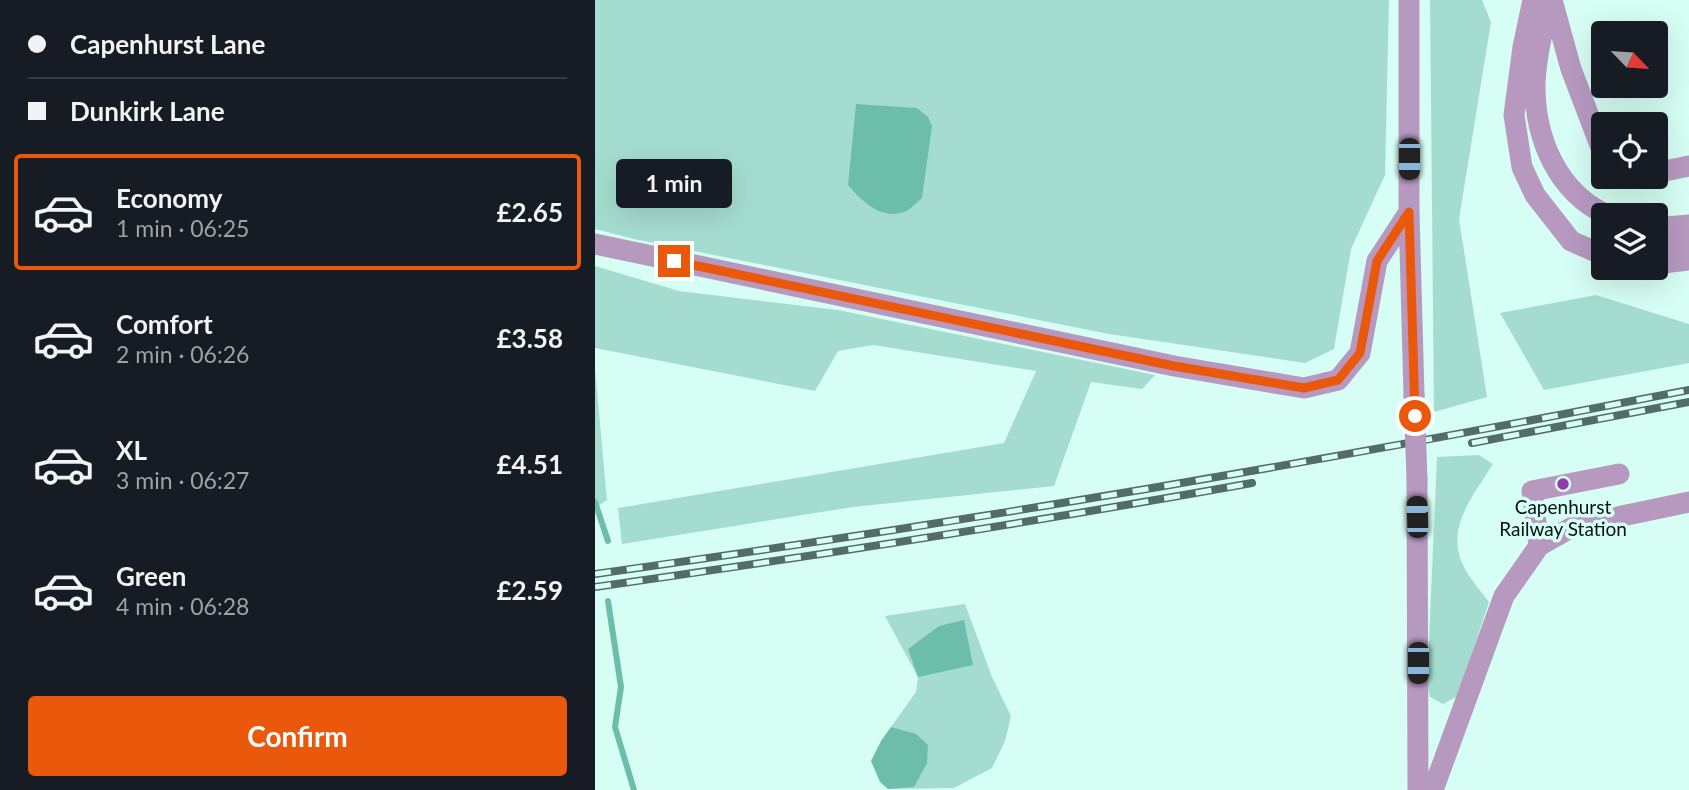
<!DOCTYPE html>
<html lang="en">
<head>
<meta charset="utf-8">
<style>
  body { margin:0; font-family:Lato,sans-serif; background:#20242c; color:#f1f3f6; height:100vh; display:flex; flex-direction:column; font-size:26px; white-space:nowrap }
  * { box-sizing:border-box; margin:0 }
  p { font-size:23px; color:#9ea1a6 }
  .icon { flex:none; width:38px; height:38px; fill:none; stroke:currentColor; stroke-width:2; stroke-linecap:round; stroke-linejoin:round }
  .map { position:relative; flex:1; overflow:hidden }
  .sheet { display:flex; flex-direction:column; background:#171b24; width:595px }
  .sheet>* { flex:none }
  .banner { display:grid; align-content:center; height:154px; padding:0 28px; background:#171b24 }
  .needle { width:46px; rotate:115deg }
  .fabs { position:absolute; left:996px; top:21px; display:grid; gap:14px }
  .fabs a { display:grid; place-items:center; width:77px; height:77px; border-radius:7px; background:#171b24; box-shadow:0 7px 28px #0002; font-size:35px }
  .end { position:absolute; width:32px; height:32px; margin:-16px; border:9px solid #ea580c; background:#fff; box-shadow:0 0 0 4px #fff }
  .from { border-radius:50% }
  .bubble { position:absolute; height:49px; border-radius:7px; background:#171b24; box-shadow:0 7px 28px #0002; font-size:23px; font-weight:700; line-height:49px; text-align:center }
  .car { position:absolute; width:21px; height:42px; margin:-21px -10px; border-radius:9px; box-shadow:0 0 5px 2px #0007; background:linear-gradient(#222 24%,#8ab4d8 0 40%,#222 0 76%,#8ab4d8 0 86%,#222 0) }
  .banner b { display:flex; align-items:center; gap:24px; height:66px; font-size:26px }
  .banner b+b { border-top:2px solid #363941 }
  .banner i { width:18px; height:18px; background:#f1f3f6 }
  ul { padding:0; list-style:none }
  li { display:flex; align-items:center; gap:21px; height:116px; margin:0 14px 10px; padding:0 14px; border:4px solid transparent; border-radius:7px }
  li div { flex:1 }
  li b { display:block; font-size:26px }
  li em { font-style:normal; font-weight:700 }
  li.selected { border-color:#ea580c }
  li>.icon { width:63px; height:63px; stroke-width:1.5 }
  .primary-button { display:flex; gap:14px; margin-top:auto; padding:14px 28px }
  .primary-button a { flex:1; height:80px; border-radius:7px; background:#ea580c; color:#fff; font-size:28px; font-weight:700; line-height:80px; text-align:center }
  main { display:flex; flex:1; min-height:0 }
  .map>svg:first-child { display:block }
</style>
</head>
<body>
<main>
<section class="sheet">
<div class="banner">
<b><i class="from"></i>Capenhurst Lane</b>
<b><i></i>Dunkirk Lane</b>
</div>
<ul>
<li class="selected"><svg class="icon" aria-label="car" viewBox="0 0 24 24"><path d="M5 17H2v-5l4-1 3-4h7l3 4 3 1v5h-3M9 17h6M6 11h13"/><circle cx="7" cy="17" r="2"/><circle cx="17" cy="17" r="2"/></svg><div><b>Economy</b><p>1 min · 06:25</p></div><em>£2.65</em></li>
<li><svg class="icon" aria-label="car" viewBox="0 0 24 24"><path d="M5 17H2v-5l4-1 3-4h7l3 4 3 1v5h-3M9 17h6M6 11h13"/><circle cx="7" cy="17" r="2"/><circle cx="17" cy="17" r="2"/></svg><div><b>Comfort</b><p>2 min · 06:26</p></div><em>£3.58</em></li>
<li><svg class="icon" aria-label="car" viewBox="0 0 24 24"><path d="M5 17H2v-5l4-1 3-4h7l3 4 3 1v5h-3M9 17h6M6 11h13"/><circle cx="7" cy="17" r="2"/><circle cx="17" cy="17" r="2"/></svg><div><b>XL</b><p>3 min · 06:27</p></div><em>£4.51</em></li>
<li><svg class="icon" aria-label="car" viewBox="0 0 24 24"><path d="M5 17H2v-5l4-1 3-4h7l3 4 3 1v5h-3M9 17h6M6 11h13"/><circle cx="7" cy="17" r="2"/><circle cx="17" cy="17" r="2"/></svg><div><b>Green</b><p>4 min · 06:28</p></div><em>£2.59</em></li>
</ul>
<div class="primary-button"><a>Confirm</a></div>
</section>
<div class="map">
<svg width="1094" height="790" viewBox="0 0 1094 790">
  <rect width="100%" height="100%" fill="#d6fef4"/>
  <!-- green -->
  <path fill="#a4ddcf" d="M 0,0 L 794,0 L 790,175 L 756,249 L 739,349 L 710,363 L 514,334 L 39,239 L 0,229 Z
    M 835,0 L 887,0 L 896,22 L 864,219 L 892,397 L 839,412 Z
    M 0,266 L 84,291 L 243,310 L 560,375 L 547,389 L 496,382 L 459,486 L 258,507 L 27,544 L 23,508 L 409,443 L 441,371 L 278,345 L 243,351 L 220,391 L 0,348 Z
    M 1001,295 L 1094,324 L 1094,363 L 949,390 L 905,313 Z
    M 0,369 L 12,500 L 0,508 Z
    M 884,455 L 898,464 C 879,495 850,527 868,565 C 874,578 885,590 894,602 L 863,696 L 848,704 L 835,697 L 832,684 L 842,457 Z
    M 370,604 L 397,677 L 416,716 L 410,741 L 397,768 L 359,788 L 293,789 L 286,741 L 321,692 L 323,677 L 290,616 Z"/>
  <!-- water -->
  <path fill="#6cbeab" d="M 261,104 L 322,108 L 333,117 L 337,126 L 327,198 C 322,202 315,210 309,212 C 285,220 267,201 253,185 Z
    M 369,620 L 378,665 L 323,677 L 313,649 L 344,626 Z
    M 296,727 L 321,734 L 333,745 L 332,763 L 319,787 L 293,789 L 285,782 L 276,761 L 286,741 Z"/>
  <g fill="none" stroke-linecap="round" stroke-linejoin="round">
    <!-- stream -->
    <path stroke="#6cbeab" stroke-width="6" d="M 0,502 L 13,541
      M 13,601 L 26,687 L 20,727 L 39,790"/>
    <!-- minor -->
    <path stroke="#b799c0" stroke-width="21" d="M 814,0 L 814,212 L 819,395
      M 938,0 L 928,47 L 919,115 L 927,167 L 940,195 L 976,241 L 1008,255
      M 954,0 C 949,28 940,57 940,86 C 940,138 962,192 1012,215
      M 957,0 L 976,69 L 1008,153
      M 1060,173 L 1094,166
      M 1033,177 L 1041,177
      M 1060,228 L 1094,225
      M 0,244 L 579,366 L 709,388 L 743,380 L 765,353 L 782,261 L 814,212
      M 1060,247 L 1094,241
      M 1060,264 L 1094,260
      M 822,479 L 823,790
      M 944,546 L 937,491 L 1024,474
      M 838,790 L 909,596 L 944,546 L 979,526 L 1094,502"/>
    <!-- rail casing -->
    <g stroke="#546c66" stroke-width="8">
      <path id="rail" d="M 877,443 L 1094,402
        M 0,574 C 367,523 731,461 1094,390
        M 0,587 C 220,556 439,522 657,483"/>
    </g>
    <!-- rail -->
    <use href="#rail" stroke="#d6fef4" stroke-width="5" stroke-dasharray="16" stroke-linecap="butt"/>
    <!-- minor-bridge -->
    <path stroke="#b799c0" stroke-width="21" d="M 819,395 L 822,479"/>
  </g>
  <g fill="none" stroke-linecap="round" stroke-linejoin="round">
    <!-- route -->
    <path stroke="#ea580c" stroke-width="9" d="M 79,261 L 579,366 L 709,388 L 743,380 L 765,353 L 782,261 L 814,212 L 820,416"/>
  </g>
  <!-- markers -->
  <circle fill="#923caa" stroke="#d6fef4" stroke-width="2.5" cx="968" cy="484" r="7"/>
  <g text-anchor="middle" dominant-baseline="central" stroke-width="7" stroke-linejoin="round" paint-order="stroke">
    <!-- poi labels -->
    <g font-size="19" fill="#051310" stroke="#d6fef4">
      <text x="968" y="506">Capenhurst<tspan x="968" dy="22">Railway Station</tspan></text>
    </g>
  </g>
</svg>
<div class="fabs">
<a><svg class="needle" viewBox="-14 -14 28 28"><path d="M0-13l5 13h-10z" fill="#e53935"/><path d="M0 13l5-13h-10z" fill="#9ea1a6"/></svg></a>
<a><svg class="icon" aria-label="locate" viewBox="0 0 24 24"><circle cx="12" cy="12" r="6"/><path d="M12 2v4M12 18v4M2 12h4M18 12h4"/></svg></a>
<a><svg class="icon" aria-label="layers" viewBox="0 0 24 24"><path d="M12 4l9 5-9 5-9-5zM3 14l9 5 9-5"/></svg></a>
</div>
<i class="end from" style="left:820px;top:416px"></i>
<i class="end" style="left:79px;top:261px"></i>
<div class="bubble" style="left:21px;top:159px;width:116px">1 min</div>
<i class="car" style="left:814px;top:159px;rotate:180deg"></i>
<i class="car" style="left:822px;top:517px;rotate:358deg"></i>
<i class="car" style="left:823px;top:663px;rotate:180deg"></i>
</div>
</main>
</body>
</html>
